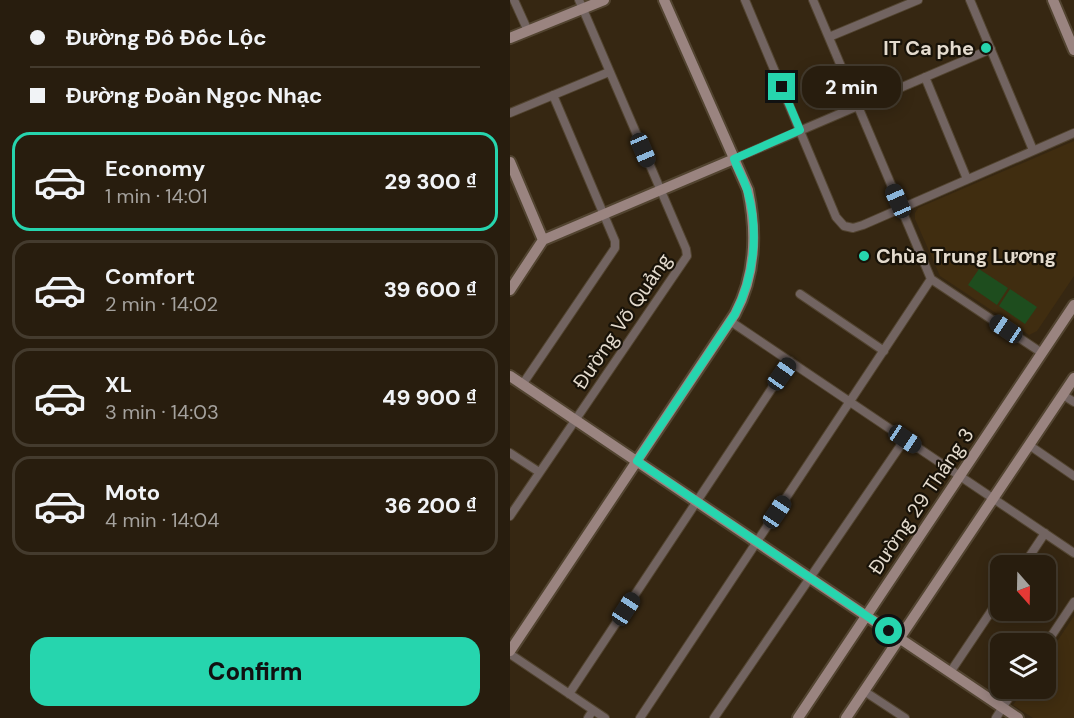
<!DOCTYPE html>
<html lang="en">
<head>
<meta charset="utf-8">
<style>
  body { margin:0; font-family:"DM Sans",sans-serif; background:#302617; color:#f1f3f6; height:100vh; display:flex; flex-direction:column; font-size:22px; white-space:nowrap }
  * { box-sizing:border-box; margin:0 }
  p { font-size:20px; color:#a5a29e }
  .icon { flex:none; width:33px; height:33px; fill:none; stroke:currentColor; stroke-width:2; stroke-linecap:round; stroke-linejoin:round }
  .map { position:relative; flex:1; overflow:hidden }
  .drawer { display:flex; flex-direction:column; background:#281d0e; width:510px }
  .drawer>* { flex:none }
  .top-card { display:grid; align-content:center; height:132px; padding:0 30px; background:#281d0e }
  .needle { width:39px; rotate:160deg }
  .fabs { position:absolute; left:480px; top:555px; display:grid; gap:12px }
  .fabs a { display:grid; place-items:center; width:66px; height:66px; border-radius:12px; background:#281d0e; box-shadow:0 3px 15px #0003,0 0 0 2px #443b2e; font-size:30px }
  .end { position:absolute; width:27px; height:27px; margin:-14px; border:8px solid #26d5ae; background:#111; box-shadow:0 0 0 3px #111 }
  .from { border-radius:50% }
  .bubble { position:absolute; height:42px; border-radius:18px; background:#281d0e; box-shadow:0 3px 15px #0003,0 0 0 2px #443b2e; font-size:20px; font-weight:800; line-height:42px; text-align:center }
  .car { position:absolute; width:18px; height:36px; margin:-18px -9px; border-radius:8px; box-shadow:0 0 4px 2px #0007; background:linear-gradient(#222 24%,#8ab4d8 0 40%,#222 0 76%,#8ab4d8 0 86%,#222 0) }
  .top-card b { display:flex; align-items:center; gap:21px; height:57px; font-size:22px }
  .top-card b+b { border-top:2px solid #443b2e }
  .top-card i { width:15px; height:15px; background:#f1f3f6 }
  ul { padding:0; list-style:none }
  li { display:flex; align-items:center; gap:18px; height:99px; margin:0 12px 9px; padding:0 18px; border:3px solid #443b2e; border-radius:18px }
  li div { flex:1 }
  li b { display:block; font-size:22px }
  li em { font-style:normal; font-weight:800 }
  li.on { border-color:#26d5ae }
  li>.icon { width:54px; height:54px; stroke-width:1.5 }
  .button { display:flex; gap:12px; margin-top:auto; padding:12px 30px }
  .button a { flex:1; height:69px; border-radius:18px; background:#26d5ae; color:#111; font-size:24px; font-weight:800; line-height:69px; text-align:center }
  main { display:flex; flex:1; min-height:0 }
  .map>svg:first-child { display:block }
</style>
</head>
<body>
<main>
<section class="drawer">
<div class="top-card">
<b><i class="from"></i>Đường Đô Đốc Lộc</b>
<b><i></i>Đường Đoàn Ngọc Nhạc</b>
</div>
<ul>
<li class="on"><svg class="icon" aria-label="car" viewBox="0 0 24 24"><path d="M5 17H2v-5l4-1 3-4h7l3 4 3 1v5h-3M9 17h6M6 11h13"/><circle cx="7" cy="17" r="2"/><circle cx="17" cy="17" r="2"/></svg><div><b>Economy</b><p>1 min · 14:01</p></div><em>29 300 ₫</em></li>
<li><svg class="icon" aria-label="car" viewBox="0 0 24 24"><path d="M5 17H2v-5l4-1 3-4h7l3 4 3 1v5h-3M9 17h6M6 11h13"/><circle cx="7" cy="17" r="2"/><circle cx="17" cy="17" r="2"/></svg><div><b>Comfort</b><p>2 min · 14:02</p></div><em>39 600 ₫</em></li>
<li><svg class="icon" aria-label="car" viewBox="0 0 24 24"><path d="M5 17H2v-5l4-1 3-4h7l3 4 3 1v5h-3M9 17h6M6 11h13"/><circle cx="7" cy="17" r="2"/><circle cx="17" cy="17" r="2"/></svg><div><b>XL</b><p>3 min · 14:03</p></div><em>49 900 ₫</em></li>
<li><svg class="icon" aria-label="car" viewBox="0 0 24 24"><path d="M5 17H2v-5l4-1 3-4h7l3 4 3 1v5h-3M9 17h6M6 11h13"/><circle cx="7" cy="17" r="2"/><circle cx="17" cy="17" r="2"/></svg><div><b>Moto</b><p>4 min · 14:04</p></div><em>36 200 ₫</em></li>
</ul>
<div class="button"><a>Confirm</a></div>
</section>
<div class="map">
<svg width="564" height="718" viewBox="0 0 564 718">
  <rect width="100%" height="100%" fill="#362712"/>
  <!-- built -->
  <path fill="#402d10" d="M 564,141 L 564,276 L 527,331 L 519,335 L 430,276 L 405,219 L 405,213 L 408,208 L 415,205 Z
    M 564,616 L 564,718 L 523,718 L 503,705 L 515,689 L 536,688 L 536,658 Z"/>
  <!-- green -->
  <path fill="#1e4d1e" d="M 469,269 L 498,288 L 487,305 L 458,285 Z
    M 500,289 L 527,307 L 515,324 L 489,306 Z"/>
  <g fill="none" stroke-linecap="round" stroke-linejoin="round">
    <!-- street casing -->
    <g stroke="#524430" stroke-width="10">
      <path id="street" d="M 4,0 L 18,31
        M 235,0 L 326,217 L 334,226 L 343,228 L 353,225 L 564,133
        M 303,0 L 421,279 L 532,353
        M 460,0 L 523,150
        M 319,37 L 408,0
        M 415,77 L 457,179
        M 0,113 L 99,72
        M 224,159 L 481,49
        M 290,294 L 374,351
        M 220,321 L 564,553
        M 12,385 L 105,248 L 105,241 L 43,95
        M 553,395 L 564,402
        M 519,445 L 564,476
        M 0,453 L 29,472
        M 0,516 L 177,256 L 176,249 L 69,0
        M 513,566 L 535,533
        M 536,644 L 564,602
        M 0,654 L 95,718
        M 441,671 L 490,598
        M 354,691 L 395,718
        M 59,694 L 280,361
        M 78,718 L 83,710
        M 130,718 L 421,279
        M 204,718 L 395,439
        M 486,718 L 505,688"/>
    </g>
    <!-- secondary casing -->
    <g stroke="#524430" stroke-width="14">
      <path id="secondary" d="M 543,0 L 564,50
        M 0,38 L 94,0
        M 0,162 L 33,240
        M 33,240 L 224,159
        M 0,290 L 33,240
        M 0,376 L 508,718
        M 0,651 L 225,314 C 246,275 247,233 238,190 L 154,0
        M 288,718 L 564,305
        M 336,718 L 564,378"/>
    </g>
    <!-- street -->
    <use href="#street" stroke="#726461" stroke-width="8"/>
    <!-- secondary -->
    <use href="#secondary" stroke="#9a8480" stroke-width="10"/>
  </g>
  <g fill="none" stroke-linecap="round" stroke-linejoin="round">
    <!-- route -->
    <path stroke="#26d5ae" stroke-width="8" d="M 272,87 L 290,130 L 224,159 C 228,170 235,181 238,193 C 249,233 244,277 225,314 L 127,461 L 379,631"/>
  </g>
  <!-- markers -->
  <g fill="#26d5ae" stroke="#181208" stroke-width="2">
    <circle cx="476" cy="48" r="6"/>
    <circle cx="354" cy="256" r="6"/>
  </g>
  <g text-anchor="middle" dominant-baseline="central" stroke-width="4.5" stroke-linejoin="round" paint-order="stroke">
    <!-- poi labels -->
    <g font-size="20" font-weight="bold" fill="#e4dbce" stroke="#181208" text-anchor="end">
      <text x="464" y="48">IT Ca phe</text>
      <text x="366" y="256" text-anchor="start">Chùa Trung Lương</text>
    </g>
    <!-- street labels -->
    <g font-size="20" fill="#e4dbce" stroke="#181208">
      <text transform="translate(112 321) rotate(-56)">Đường Võ Quảng</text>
      <text transform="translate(411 501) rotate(-56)">Đường 29 Tháng 3</text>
    </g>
  </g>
</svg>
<div class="fabs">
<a><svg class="needle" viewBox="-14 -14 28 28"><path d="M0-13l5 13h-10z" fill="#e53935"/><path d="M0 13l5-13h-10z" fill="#a5a29e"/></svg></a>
<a><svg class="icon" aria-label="layers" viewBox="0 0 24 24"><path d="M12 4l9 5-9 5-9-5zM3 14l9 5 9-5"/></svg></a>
</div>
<i class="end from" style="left:379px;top:631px"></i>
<i class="end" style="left:272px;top:87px"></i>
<div class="bubble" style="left:292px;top:66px;width:99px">2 min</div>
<i class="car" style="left:133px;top:150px;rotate:157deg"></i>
<i class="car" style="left:388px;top:201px;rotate:336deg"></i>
<i class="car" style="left:496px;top:329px;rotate:304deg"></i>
<i class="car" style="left:272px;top:374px;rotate:35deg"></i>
<i class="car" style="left:395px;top:439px;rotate:124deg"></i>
<i class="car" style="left:267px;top:512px;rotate:34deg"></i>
<i class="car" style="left:116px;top:609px;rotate:33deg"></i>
</div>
</main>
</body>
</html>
